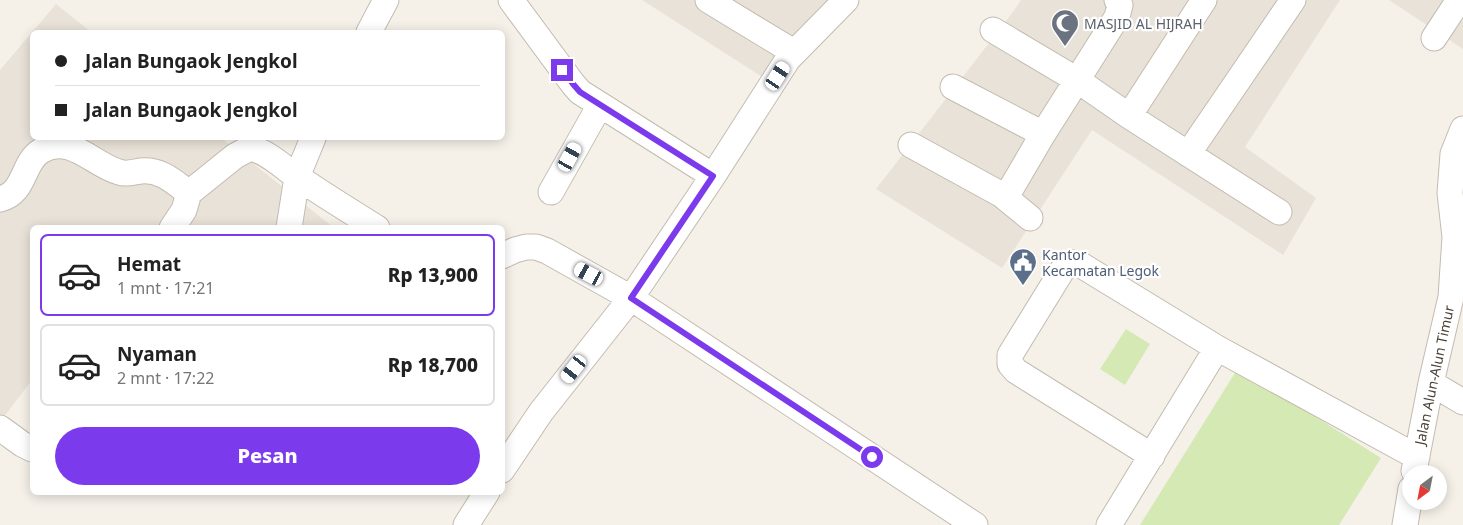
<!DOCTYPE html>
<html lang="id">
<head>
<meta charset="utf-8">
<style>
  body { margin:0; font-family:"Noto Sans",sans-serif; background:#f2f2f2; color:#222; height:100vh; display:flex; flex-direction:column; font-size:19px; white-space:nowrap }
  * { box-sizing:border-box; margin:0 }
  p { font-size:16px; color:#767676 }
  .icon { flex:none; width:28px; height:28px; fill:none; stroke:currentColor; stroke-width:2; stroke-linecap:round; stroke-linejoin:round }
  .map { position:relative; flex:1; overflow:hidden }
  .drawer { position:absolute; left:30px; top:225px; width:475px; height:270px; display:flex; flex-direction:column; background:#fff; border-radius:8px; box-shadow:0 2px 12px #0003 }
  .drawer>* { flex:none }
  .banner { position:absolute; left:30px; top:30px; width:475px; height:110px; border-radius:8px; box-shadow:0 2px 12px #0003; display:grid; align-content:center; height:110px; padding:0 25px; background:#fff }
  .needle { width:32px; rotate:212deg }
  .fabs { position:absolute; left:1402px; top:465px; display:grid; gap:10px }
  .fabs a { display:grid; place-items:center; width:45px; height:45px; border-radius:50%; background:#fff; box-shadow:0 2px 12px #0003; font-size:25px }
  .end { position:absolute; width:22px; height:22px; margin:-11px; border:6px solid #7c3aed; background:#fff; box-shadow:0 0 0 2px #fff }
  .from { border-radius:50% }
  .car { position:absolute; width:15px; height:30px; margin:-15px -8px; border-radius:6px; box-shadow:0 0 4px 1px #0007; background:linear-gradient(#fff 24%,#345 0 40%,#fff 0 76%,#345 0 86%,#fff 0) }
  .banner b { display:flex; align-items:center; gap:18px; height:48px; font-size:19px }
  .banner b+b { border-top:1px solid #e0e0e0 }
  .banner i { width:12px; height:12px; background:#222 }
  ul { padding:9px 0 0; list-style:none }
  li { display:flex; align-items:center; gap:15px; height:82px; margin:0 10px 8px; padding:0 15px; border:2px solid #e0e0e0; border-radius:8px }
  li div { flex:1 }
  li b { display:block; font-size:19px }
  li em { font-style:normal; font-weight:800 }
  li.selected { border-color:#7c3aed }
  li>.icon { width:45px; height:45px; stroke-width:1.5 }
  .action { display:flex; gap:10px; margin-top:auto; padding:10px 25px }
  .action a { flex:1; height:58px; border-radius:30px; background:#7c3aed; color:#fff; font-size:20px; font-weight:800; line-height:58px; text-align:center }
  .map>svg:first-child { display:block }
</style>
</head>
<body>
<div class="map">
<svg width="1463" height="525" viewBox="0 0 1463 525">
  <rect width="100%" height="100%" fill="#f5f1e9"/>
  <!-- residential -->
  <path fill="#e9e2d8" d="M 642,0 L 844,0 L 775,85 Z
    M 1021,0 L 1340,0 L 1245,147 L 1316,198 L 1283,255 L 1092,130 L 1002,268 L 876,189 L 1013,12 Z
    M 1389,0 L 1463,0 L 1463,49 Z
    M 56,4 L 91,32 L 32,32 L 32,138 L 221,138 L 333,227 L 32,228 L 32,380 L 0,422 L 0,70 Z"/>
  <!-- pitch -->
  <path fill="#d4e9b3" d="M 1126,329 L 1150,344 L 1125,385 L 1100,369 Z
    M 1238,368 L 1381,458 L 1339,525 L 1140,525 Z"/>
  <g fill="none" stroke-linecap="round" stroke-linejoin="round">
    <!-- minor casing -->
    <g stroke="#c3bbaf" stroke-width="27">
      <path id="minor" d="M 708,0 L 787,48
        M 993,30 L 1077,80 L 1129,116 L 1279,212
        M 369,32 L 386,0
        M 1434,38 L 1459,0
        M 953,87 L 1043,134
        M 1129,116 L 1204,0
        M 911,145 L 1002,195 L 1009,192 L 1043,134 L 1117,17 L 1120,5 L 1117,0
        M 1188,154 L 1293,0
        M 713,176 L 788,59 L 846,0
        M 551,192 L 600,105
        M 1002,195 L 1030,218
        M 0,199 C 26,193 22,162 41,151 C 70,133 93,165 119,172 C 127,175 133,172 141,171 C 161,169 174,182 189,193 L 235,156 L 250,148 C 266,151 282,166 296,176 C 322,194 350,211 377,228
        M 172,228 L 184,210 L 189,193
        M 289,228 L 297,177 L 313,138
        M 502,256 L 515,250 L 526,247 L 536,247 L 547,251 L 631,298 L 975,525
        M 1431,383 L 1463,402
        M 0,428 L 22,444 L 32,449
        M 1152,456 L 1016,371 L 1010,364 L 1010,355 L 1063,269 L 1072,263 L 1081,265 L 1217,348
        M 502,470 L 541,412 L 631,298 L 713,176 L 580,92 L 573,84 L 511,0
        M 1414,471 L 1431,383 L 1451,297 L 1455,237 L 1450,193 L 1453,154 L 1463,129
        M 466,525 L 487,492
        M 1109,525 L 1217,348 L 1417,457
        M 1405,525 L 1411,489"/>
    </g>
    <!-- minor -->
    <use href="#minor" stroke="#fff" stroke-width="25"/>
  </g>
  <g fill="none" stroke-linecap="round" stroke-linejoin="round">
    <!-- route -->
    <path stroke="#7c3aed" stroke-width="6" d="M 562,70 L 573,84 L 580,92 L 713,176 L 631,298 L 872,457"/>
  </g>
  <!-- icons -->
  <defs>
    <g id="mosque-pin" transform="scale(1.4375)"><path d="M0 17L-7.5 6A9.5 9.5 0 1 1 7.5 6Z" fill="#6b7280" stroke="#fff"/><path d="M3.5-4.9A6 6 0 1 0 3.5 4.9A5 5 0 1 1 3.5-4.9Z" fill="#fff"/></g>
    <g id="civic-pin" transform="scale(1.4375)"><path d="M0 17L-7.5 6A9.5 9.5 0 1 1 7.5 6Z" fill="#5c6f8a" stroke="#fff"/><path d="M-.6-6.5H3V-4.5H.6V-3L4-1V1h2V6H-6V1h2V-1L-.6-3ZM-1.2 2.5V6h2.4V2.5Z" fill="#fff"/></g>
  </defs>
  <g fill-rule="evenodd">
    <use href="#mosque-pin" x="1065" y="23"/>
    <use href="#civic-pin" x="1023" y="262"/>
  </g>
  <g text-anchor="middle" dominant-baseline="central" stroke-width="4.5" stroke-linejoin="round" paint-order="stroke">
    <!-- worship labels -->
    <g font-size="14" fill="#5b616d" stroke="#fff" text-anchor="start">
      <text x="1084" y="23">MASJID AL HIJRAH</text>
    </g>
    <!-- service labels -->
    <g font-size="14" fill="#4e5e75" stroke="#fff" text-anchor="start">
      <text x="1042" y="254">Kantor<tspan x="1042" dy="16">Kecamatan Legok</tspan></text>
    </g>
    <!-- street labels -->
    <g font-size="14" fill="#494137" stroke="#fff">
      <text transform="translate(1434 375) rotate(-78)">Jalan Alun-Alun Timur</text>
    </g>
  </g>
</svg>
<div class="fabs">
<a><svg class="needle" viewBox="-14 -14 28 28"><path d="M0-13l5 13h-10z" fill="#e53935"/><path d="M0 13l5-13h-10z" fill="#767676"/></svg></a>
</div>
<i class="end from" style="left:872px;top:457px"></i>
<i class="end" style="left:562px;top:70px"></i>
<i class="car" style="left:778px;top:76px;rotate:33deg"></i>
<i class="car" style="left:570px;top:157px;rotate:29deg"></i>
<i class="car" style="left:589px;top:274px;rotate:298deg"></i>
<i class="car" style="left:574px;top:369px;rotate:218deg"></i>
<div class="banner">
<b><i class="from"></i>Jalan Bungaok Jengkol</b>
<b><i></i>Jalan Bungaok Jengkol</b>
</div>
<section class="drawer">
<ul>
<li class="selected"><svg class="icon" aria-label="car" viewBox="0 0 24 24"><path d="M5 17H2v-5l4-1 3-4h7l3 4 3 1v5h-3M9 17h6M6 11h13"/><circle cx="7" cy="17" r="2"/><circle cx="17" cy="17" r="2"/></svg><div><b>Hemat</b><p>1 mnt · 17:21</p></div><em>Rp 13,900</em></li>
<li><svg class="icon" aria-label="car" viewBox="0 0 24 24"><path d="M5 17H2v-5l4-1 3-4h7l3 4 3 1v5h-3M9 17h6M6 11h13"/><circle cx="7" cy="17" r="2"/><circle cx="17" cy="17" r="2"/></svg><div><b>Nyaman</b><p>2 mnt · 17:22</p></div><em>Rp 18,700</em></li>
</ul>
<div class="action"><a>Pesan</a></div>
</section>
</div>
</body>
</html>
